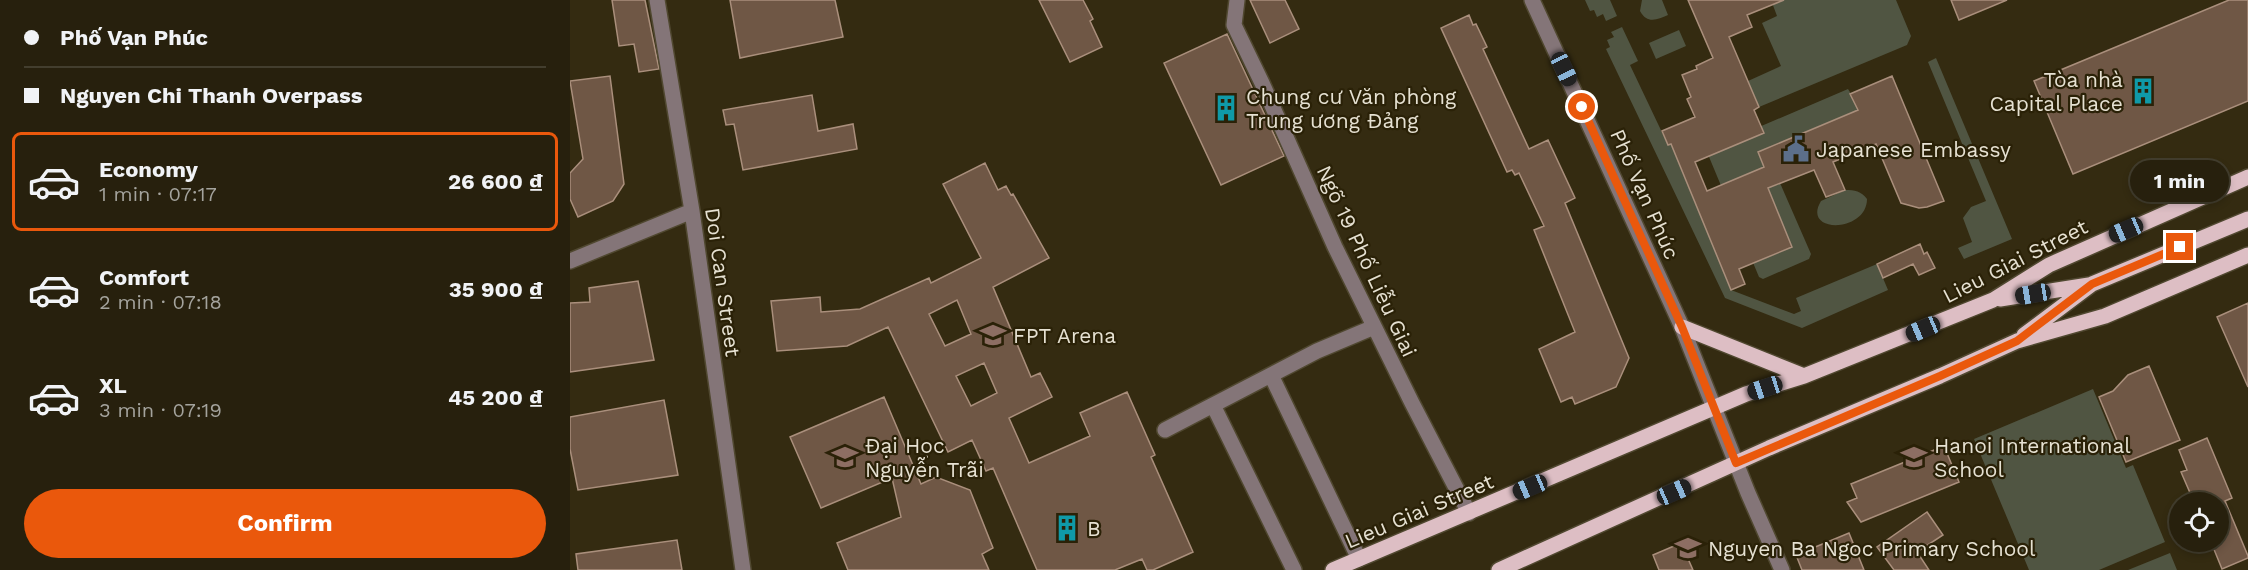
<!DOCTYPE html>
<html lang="en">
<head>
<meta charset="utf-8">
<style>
  body { margin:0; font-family:"Work Sans",sans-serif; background:#332d1b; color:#f1f3f6; height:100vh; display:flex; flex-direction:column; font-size:22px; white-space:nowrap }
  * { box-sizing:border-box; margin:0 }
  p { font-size:20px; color:#a4a39d }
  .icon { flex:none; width:33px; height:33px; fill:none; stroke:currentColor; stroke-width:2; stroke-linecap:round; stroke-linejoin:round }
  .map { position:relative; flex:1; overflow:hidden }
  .side { display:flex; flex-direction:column; background:#27200d; width:570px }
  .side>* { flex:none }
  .top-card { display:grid; align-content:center; height:132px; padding:0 24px; background:#27200d }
  .fabs { position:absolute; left:1599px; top:492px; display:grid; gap:12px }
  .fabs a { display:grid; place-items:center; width:60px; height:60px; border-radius:50%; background:#27200d; box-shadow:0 3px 9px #0003,0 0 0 2px #433e2e; font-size:30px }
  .end { position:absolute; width:27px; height:27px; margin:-14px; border:8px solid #ea580c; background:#fff; box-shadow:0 0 0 3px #fff }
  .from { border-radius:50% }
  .bubble { position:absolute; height:42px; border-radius:21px; background:#27200d; box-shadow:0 3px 9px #0003,0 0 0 2px #433e2e; font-size:20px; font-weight:700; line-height:42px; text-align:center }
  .car { position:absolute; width:18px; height:36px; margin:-18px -9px; border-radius:8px; box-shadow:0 0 4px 2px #0007; background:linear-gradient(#222 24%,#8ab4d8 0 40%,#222 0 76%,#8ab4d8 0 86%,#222 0) }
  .top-card b { display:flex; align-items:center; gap:21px; height:57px; font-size:22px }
  .top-card b+b { border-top:2px solid #433e2e }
  .top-card i { width:15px; height:15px; background:#f1f3f6 }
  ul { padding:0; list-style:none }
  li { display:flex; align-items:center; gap:18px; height:99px; margin:0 12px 9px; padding:0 12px; border:3px solid transparent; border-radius:9px }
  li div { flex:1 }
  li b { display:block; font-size:22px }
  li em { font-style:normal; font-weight:700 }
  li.on { border-color:#ea580c }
  li>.icon { width:54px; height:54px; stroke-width:1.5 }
  .primary-button { display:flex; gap:12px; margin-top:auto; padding:12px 24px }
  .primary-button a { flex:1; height:69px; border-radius:36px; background:#ea580c; color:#fff; font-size:24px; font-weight:700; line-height:69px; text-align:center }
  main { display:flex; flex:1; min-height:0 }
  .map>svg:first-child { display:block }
</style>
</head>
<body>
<main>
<section class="side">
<div class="top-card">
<b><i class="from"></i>Phố Vạn Phúc</b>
<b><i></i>Nguyen Chi Thanh Overpass</b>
</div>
<ul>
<li class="on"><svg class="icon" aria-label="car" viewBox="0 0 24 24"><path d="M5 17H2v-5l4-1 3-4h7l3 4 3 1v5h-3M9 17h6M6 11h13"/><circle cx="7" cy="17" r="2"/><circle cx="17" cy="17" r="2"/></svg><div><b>Economy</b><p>1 min · 07:17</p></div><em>26 600 ₫</em></li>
<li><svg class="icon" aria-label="car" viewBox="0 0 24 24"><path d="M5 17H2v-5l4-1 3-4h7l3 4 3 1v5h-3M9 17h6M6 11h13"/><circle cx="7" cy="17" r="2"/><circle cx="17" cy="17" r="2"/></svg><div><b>Comfort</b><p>2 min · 07:18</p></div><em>35 900 ₫</em></li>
<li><svg class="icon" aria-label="car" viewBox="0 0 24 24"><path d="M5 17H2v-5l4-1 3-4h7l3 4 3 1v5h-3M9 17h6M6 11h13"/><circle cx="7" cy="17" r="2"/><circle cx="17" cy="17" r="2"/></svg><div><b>XL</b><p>3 min · 07:19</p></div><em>45 200 ₫</em></li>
</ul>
<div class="primary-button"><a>Confirm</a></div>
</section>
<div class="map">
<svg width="1678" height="570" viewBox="0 0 1678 570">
  <rect width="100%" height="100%" fill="#342b11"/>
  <!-- green -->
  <path fill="#505542" d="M 1015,0 L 1040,0 L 1047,16 L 1036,21 L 1033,14 L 1027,17 L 1024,10 L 1020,11 Z
    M 1072,0 L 1092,0 L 1098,15 C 1087,20 1077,24 1070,11 Z
    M 1201,0 L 1326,0 L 1341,36 L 1337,45 L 1189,107 L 1178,81 L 1211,66 L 1192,23 L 1207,16 Z
    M 1052,27 L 1068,61 L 1060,65 L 1098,145 L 1101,144 L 1161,290 L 1224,314 L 1231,311 L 1226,298 L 1307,264 L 1318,290 L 1232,328 L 1155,298 L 1036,49 L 1040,47 L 1037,40 L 1044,37 L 1041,32 Z
    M 1109,30 L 1116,46 L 1086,59 L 1079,43 Z
    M 1366,58 L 1442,239 L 1394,259 L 1388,248 L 1402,242 L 1393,218 L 1401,207 L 1416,201 L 1358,62 Z
    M 1278,89 L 1295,116 L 1285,111 L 1188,152 L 1194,167 L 1154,184 L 1186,262 L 1222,247 L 1198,188 L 1210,183 L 1241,254 L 1239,259 L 1193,279 L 1189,277 L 1137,152 L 1175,133 Z
    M 1275,190 C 1285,190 1291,191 1297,199 C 1297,233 1231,234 1251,201 Z
    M 1523,389 L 1556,468 L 1563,465 L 1595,542 L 1529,570 L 1459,570 L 1404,439 Z
    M 1600,553 L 1607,570 L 1558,570 Z"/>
  <!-- building -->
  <path fill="#6f5745" stroke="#aa8f7c" stroke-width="1.5" fill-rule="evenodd" d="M 42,0 L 75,0 L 89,69 L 69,72 L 64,44 L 49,46 Z
    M 160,0 L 265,0 L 273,37 L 170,58 Z
    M 469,0 L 513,0 L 523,19 L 520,21 L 532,47 L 500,62 Z
    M 680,0 L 715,0 L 729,29 L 700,43 Z
    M 1118,0 L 1214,0 L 1177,15 L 1182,27 L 1159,37 L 1189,107 L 1184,110 L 1194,133 L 1125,162 L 1137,191 L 1194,167 L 1188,152 L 1288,110 L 1280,94 L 1322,76 L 1374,201 L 1357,207 L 1349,208 L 1331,203 L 1306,144 L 1263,162 L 1275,190 L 1256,197 L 1244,170 L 1198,188 L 1222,247 L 1169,269 L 1175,284 L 1161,290 L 1101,144 L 1098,145 L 1092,131 L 1125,117 L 1117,99 L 1121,97 L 1112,75 L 1127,69 L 1126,66 L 1143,58 Z
    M 1381,0 L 1437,0 L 1389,20 Z
    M 1659,0 L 1678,0 L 1678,101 L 1503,174 L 1464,81 Z
    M 899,15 L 903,25 L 906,24 L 917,47 L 913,49 L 959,149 L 978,140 L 1005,198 L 995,203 L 1059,358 L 1046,387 L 1005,404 L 1002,397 L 991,402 L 969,349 L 1005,332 L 964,230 L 974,226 L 949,173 L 945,175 L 942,170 L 937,172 L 871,28 Z
    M 657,34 L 714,156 L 651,185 L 594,63 Z
    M 40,76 L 54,184 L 43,201 L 8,217 L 0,199 L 0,173 L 13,159 L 0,81 Z
    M 242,95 L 248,131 L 283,124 L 287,149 L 173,170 L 164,124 L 156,125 L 153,110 Z
    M 415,163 L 428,190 L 436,186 L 441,195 L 443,194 L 479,258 L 423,287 L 461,377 L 470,373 L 482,397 L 439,418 L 459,463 L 520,436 L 510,413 L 557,392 L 585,455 L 581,457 L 623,552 L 583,570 L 577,570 L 572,559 L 545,570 L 467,570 L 423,468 L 416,471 L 402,440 L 378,452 L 318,327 L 277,346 L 207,351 L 201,301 L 250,297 L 251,312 L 290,309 L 359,278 L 361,283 L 411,258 L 373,184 ZM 387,300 L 401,334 L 375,346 L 359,314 ZM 414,363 L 427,393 L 401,406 L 386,376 Z
    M 1350,244 L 1354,254 L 1357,252 L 1365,268 L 1349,275 L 1343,264 L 1313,278 L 1307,264 Z
    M 68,281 L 84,360 L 0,372 L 0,303 L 20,302 L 19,288 Z
    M 1678,303 L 1678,387 L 1647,317 Z
    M 1579,366 L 1610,440 L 1556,462 L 1529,397 L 1543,391 L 1558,375 Z
    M 314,397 L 351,484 L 366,477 L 400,490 L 423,548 L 412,554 L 419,570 L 278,570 L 267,543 L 331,517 L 322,478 L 251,508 L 220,437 Z
    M 94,400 L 108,475 L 8,490 L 0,449 L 0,417 Z
    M 1637,438 L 1662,498 L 1655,501 L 1678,556 L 1678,558 L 1652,569 L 1641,542 L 1648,542 L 1648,502 L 1624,502 L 1611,472 L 1617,470 L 1609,450 Z
    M 1374,446 L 1389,482 L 1291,522 L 1277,502 L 1287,498 L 1281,484 Z
    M 1357,512 L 1373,535 L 1347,552 L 1359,570 L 1324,570 L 1307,547 Z
    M 1279,533 L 1294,570 L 1232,570 L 1226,555 Z
    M 107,540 L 112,570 L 8,570 L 6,554 Z
    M 1111,543 L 1123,570 L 1089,570 L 1083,555 Z"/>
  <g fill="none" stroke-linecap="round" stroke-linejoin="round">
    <!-- minor casing -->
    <g stroke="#504830" stroke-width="18">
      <path id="minor" d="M 87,0 L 122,211 L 173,570
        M 667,0 L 664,25 L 692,83 L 765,247 L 842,403 L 899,513
        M 962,0 L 1112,327 L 1178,493 L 1212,570
        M 0,261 L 122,211
        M 701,375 L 789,559
        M 643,405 L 724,570
        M 595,430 L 747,351 L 804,327"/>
    </g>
    <!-- major casing -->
    <g stroke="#504830" stroke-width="18">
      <path id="major" d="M 1430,299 L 1519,285
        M 1112,327 L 1234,376
        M 1454,335 L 1522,284 L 1678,219
        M 763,570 L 1176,394 L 1234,376 L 1423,300 L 1479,265 L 1678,177
        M 929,570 L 1199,448 L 1370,376 L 1447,341 L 1535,316 L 1678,255"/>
    </g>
    <!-- minor -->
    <use href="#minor" stroke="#847578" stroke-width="15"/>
    <!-- major -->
    <use href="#major" stroke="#ddbec4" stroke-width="15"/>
  </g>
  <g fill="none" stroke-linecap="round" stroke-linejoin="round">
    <!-- route -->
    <path stroke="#ea580c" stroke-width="8" d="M 1012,107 L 1112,327 L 1166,463 L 1370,376 L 1447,341 L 1522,284 L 1610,247"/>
  </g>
  <!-- icons -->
  <defs>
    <g id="building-bare" transform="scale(2.07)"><path d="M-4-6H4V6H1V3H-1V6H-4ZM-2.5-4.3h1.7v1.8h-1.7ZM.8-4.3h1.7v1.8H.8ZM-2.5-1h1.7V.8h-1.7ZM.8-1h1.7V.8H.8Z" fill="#0f9aa8" stroke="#2a2107" stroke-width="2.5" paint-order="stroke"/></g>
    <g id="civic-bare" transform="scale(2.07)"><path d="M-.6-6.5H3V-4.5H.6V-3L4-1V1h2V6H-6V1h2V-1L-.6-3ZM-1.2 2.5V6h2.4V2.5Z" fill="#5c6f8a" stroke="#2a2107" stroke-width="2.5" paint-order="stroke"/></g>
    <g id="university-bare" transform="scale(2.07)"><path d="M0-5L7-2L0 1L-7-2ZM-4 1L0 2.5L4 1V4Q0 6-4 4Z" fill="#8d6e63" stroke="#2a2107" stroke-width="2.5" paint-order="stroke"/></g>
    <g id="school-bare" transform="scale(2.07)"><path d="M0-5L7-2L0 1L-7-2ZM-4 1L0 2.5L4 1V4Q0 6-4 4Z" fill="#8d6e63" stroke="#2a2107" stroke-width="2.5" paint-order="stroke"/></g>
  </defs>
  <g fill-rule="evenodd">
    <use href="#building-bare" x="1573" y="91"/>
    <use href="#building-bare" x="656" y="108"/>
    <use href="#civic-bare" x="1226" y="149"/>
    <use href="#university-bare" x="423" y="335"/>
    <use href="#university-bare" x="275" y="457"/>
    <use href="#school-bare" x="1344" y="457"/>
    <use href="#building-bare" x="497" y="528"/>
    <use href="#school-bare" x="1118" y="548"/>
  </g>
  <g text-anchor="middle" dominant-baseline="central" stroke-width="4.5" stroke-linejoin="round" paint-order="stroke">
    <!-- poi labels -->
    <g font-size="21" fill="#e6e1d2" stroke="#2a2107" text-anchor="start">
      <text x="1553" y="79" text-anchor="end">Tòa nhà<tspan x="1553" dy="24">Capital Place</tspan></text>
      <text x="676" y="96">Chung cư Văn phòng<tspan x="676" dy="24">Trung ương Đảng</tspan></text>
      <text x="1246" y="149">Japanese Embassy</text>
      <text x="443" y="335">FPT Arena</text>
      <text x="295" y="445">Đại Học<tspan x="295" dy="24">Nguyễn Trãi</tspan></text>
      <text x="1364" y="445">Hanoi International<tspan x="1364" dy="24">School</tspan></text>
      <text x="517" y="528">B</text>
      <text x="1138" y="548">Nguyen Ba Ngoc Primary School</text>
    </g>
    <!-- street labels -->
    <g font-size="21" fill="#e6e1d2" stroke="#2a2107">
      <text transform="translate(1075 194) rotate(66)">Phố Vạn Phúc</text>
      <text transform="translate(797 261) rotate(65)">Ngõ 19 Phố Liễu Giai</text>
      <text transform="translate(1445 261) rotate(-27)">Lieu Giai Street</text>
      <text transform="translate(153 282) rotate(82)">Doi Can Street</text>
      <text transform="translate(849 511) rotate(-23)">Lieu Giai Street</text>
    </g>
  </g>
</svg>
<div class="fabs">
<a><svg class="icon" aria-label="locate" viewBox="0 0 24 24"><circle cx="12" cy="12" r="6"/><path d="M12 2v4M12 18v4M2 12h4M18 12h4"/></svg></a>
</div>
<i class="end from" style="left:1012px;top:107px"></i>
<i class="end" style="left:1610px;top:247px"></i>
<div class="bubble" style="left:1560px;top:160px;width:99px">1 min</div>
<i class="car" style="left:994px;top:69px;rotate:155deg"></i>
<i class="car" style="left:1556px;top:230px;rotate:247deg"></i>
<i class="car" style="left:1463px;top:294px;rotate:261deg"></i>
<i class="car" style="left:1353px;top:329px;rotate:247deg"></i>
<i class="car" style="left:1195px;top:388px;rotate:252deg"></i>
<i class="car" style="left:960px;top:487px;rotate:247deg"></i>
<i class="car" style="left:1104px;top:492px;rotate:66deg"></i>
</div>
</main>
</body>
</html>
